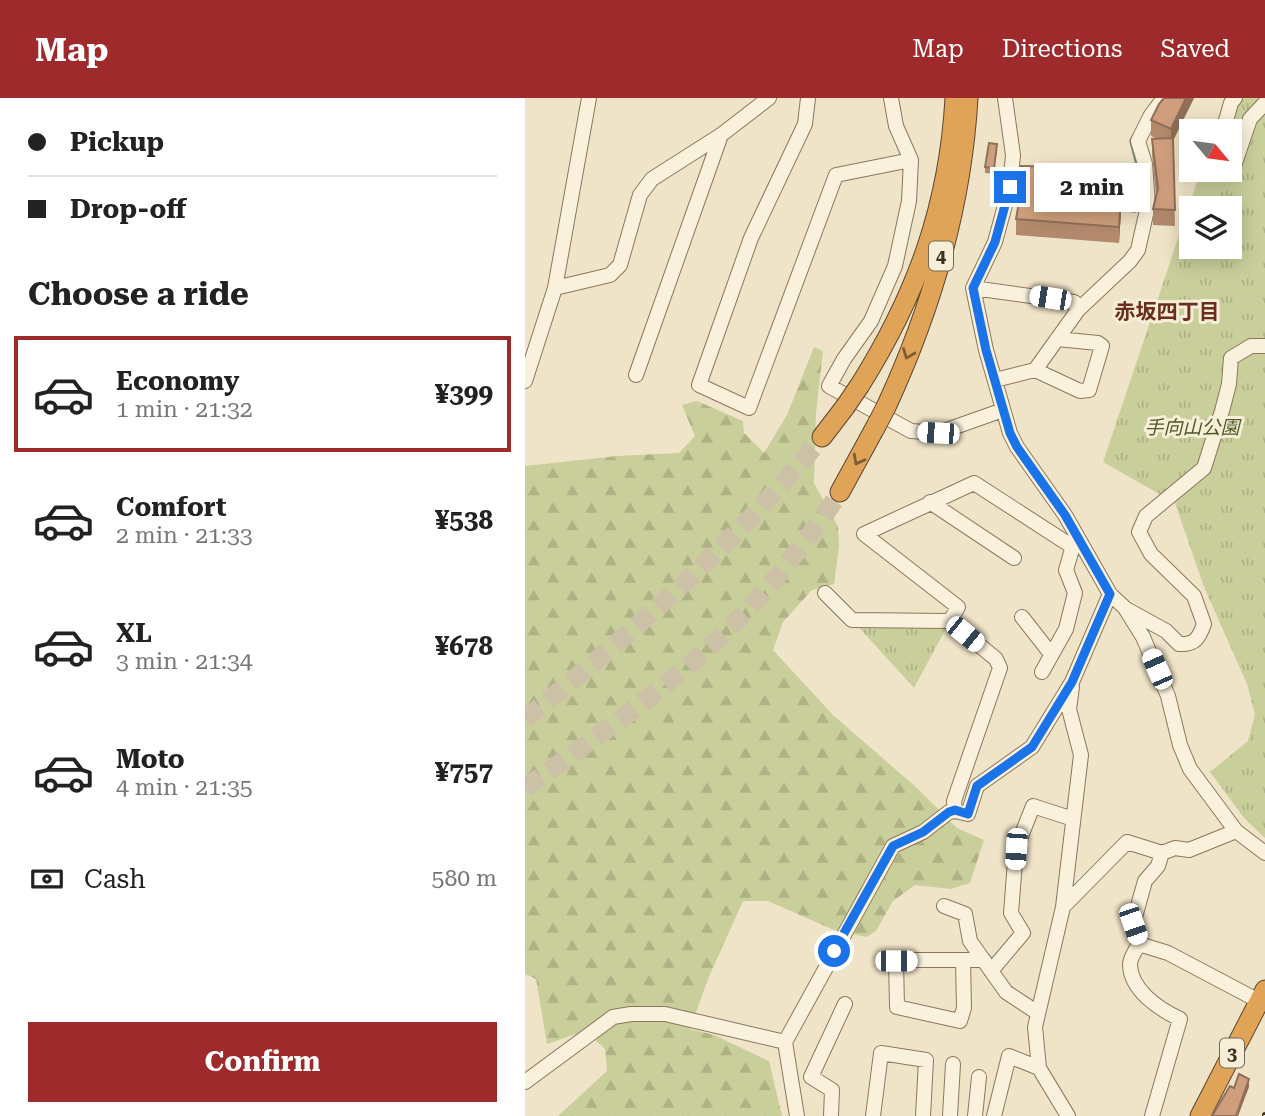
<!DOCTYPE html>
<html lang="en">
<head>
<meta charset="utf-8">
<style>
  body { margin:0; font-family:"Roboto Serif","Noto Sans JP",serif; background:#f6f6f6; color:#222; height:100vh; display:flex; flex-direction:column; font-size:26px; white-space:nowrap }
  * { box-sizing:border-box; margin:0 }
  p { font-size:23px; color:#767676 }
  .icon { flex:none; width:38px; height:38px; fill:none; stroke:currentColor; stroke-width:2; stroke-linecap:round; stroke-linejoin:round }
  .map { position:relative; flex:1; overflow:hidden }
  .sheet { display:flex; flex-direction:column; background:#fff; width:525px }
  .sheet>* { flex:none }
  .hud { display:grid; align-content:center; height:154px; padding:0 28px; background:#fff }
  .needle { width:46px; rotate:119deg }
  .tools { position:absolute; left:654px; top:21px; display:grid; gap:14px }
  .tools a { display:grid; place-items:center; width:63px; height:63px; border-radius:0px; background:#fff; box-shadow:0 4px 18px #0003; font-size:35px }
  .end { position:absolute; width:32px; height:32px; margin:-16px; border:9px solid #1a73e8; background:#fff; box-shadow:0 0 0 4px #fff }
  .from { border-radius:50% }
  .bubble { position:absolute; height:49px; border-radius:0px; background:#fff; box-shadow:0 4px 18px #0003; font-size:23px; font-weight:700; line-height:49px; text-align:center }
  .car { position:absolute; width:21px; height:42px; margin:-21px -10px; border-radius:9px; box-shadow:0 0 5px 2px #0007; background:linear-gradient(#fff 24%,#345 0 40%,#fff 0 76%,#345 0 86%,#fff 0) }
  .hud b { display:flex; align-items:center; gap:24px; height:66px; font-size:26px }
  .hud b+b { border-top:2px solid #e0e0e0 }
  .hud i { width:18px; height:18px; background:#222 }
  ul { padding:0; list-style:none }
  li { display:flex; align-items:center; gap:21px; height:116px; margin:0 14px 10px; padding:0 14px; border:4px solid transparent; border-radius:0px }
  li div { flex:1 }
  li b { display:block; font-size:26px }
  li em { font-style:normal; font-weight:700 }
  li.active { border-color:#9e2a2b }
  li>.icon { width:63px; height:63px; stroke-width:1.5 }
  h2 { padding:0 28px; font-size:32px; line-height:84px }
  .pay { display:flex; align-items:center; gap:18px; height:77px; padding:0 28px; font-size:26px }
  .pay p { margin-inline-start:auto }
  .button { display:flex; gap:14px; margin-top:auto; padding:14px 28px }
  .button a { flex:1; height:80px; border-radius:0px; background:#9e2a2b; color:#fff; font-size:28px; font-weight:700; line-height:80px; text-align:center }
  header { display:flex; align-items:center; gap:42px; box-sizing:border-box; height:98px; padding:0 35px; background:#9e2a2b; color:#fff }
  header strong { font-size:33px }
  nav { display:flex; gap:38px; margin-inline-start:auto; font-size:24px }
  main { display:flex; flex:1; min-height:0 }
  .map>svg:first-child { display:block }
</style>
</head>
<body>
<header>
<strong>Map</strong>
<nav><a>Map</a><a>Directions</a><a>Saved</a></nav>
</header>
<main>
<section class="sheet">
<div class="hud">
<b><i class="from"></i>Pickup</b>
<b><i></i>Drop-off</b>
</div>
<h2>Choose a ride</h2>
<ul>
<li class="active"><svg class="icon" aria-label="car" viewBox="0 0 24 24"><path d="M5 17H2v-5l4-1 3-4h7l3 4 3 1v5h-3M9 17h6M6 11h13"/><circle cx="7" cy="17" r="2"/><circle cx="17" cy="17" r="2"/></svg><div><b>Economy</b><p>1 min · 21:32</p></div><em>¥399</em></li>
<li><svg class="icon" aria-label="car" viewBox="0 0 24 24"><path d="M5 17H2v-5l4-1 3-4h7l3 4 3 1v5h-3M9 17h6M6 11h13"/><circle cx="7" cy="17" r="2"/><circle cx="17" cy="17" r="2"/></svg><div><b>Comfort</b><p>2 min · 21:33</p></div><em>¥538</em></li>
<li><svg class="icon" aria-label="car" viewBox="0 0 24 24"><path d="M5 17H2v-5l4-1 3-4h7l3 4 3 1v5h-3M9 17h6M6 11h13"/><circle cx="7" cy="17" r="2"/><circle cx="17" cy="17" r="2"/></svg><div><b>XL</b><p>3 min · 21:34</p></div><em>¥678</em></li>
<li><svg class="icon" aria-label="car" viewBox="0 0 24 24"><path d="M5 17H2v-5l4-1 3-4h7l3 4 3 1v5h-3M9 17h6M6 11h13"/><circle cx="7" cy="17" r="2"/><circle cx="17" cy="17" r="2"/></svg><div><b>Moto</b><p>4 min · 21:35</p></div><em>¥757</em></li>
</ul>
<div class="pay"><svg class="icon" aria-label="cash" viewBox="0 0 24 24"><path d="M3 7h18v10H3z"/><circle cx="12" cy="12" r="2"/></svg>Cash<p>580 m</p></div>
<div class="button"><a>Confirm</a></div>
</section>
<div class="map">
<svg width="740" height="1018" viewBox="0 0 740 1018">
  <defs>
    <pattern id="forest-firs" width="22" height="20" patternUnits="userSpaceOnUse" patternTransform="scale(1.75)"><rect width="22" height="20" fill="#c9cf9b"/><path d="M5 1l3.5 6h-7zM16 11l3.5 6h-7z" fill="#aeb285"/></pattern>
    <pattern id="park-tufts" width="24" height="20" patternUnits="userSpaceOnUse" patternTransform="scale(1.75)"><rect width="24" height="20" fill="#c9cf9b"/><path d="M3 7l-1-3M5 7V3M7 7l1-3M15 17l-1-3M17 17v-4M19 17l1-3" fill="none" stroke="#aeb285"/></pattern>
  </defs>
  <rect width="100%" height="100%" fill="#f0e4c8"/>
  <!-- forest -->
  <path fill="url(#forest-firs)" d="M 289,249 L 298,253 L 291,315 L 289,385 L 313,428 L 314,448 L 309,486 L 287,492 L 258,524 L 248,552 L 308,617 L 392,690 L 432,730 L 459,742 L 445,785 L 426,791 L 390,787 L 368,803 L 351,833 L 342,839 L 309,832 L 243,803 L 218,803 L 183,881 L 165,931 L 189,937 L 244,963 L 257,1018 L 33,1018 L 82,973 L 80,951 L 60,933 L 22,946 L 11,881 L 0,876 L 0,368 L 92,358 L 154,355 L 170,338 L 157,307 L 172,303 L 218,323 L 219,335 L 239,355 L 262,317 Z"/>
  <!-- park -->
  <path fill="url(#park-tufts)" fill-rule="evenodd" d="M 700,0 L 740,0 L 740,740 L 719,720 L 685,674 L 723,643 L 730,616 L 722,586 L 679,489 L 650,405 L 578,364 L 676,72 L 705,72 L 705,33 L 689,33 ZM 667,110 L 705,110 L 705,149 L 667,149 Z
    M 327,522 L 425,523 L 389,590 Z"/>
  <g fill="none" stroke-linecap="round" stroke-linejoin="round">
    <!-- stream -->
    <path stroke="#6f938a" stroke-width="3.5" d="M 609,37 L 606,43 L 614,74
      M 615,115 L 616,98"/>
    <!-- highway-tunnel -->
    <path stroke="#ccc0a6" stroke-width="19" stroke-dasharray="19 10" stroke-linecap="butt" d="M 0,621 C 107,535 210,446 297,339
      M 0,690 C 72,638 146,588 209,526 C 249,485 284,441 315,394"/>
    <!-- minor casing -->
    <g stroke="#8d765c" stroke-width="16">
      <path id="minor" d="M 283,0 L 280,26 L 226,140 L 174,287 L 224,310 L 311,77 L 386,62
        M 366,0 L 371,28 L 386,62 L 384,103 L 370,168 L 346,223 L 319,261 L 304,288 L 386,333 L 413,335 L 478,312
        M 480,0 L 488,57 L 485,89 L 470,144 L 448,190 L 461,252 L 485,335 L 492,349 L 540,417 L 585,496 L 600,510 L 618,539 L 643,598 L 655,647 L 665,671 L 711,733 L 740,755
        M 698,33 L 706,5 L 710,0
        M 705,71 L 709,68 L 725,21 L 740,5
        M 30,190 L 85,177 L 95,167 L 115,97 L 127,81 L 196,37 L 244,0
        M 448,190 L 549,204 L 553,212 L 510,272 L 470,282
        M 553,212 L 605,163 L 613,152 L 623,107 L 620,66 L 613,43 L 626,17 L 639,0
        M 510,272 L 555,293 L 564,292 L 577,248 L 573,245 L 532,241
        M 111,277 L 196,37
        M 0,283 L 30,190 L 64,0
        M 405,404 L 489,460
        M 300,495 L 327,522 L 425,523 L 471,561 L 475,570 L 429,703 L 430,713
        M 601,511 L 641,533 L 654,546 C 670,547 674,540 679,526 L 669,498 L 626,456 L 614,434 L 621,418 L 679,370 L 697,313 L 704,286 L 706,260 L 726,248 L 740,248
        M 497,519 L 526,556
        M 425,523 L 433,509 L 339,436 L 449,385 L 548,449
        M 517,574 L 541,531 L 550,495 L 541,472 L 550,441
        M 419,808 L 440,816 L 445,843 L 481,894 L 513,915
        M 538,809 L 602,744 L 637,755 L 650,750 L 664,752 L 711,733
        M 614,846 L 643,855 L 734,903
        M 438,862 L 439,910 L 435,923 L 372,909 L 371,862 L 459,862
        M 466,873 L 498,835 L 486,815 L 491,751 L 508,708 L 548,721
        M 0,984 L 88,919 L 106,916 L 140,916 L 260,944
        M 272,1018 L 260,944 L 368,748 L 398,734 L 424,714 L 430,713 L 443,716 L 452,688 L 507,649 L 547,584 L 585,496
        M 306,1018 L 307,992 L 286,979 L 320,906
        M 348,1018 L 356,955 L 401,962 L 398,1018
        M 425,1018 L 428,966
        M 450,1018 L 454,979
        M 469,1018 L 484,958 L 514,970
        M 543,1018 L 514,970 L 510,929 L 538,809 L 556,657 L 544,611 L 547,589
        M 627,1018 L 655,921 C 634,911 605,892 605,866 C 605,860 611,852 614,846 L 608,826 L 620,783 L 633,768 L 637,755"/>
    </g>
    <!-- highway casing -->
    <g stroke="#5b4430" stroke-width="21">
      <path id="highway" d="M 335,287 C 392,196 424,108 430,0
        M 361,309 C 406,212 437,107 443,0
        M 297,339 L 320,309
        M 315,394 L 350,330
        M 675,1018 L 740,892"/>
    </g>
    <!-- minor -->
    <use href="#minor" stroke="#faf1dc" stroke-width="14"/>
    <!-- highway -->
    <use href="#highway" stroke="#e0a458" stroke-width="19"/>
    <!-- rail casing -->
    <g stroke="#3d2e20" stroke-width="6">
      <path id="rail" d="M 740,1018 L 740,1017"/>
    </g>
    <!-- rail -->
    <use href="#rail" stroke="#f7eed8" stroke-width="3.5" stroke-dasharray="10" stroke-linecap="butt"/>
    <!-- highway-bridge casing -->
    <g stroke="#5b4430" stroke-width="21" stroke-linecap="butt">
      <path id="highway-bridge" d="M 320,309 L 335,287
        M 350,330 L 361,309"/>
    </g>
    <!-- highway-bridge -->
    <use href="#highway-bridge" stroke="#e0a458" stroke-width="19"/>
  </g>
  <!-- wall -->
  <path fill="#b2896c" d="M 669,0 L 648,42 L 650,128 L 628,127 L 628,111 L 631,96 L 627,57 L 627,41 L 632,41 L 626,38 L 626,22 Z
    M 472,52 L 469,76 L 460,75 L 460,69 Z
    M 612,70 L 613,106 L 611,115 L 596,113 L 594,145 L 491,137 L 491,121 L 493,109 L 490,109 L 490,93 Z"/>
  <!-- shaded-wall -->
  <path fill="#916f58" d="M 661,0 L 669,0 L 646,47 L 646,31 Z
    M 613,90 L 613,106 L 611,115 L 611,99 Z
    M 596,97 L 596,113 L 594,145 L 594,129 Z
    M 724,981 L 724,989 L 713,1018 L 711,1018 Z"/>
  <!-- building -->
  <path fill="#cf9f7d" stroke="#916f58" stroke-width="2" d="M 639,0 L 661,0 L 646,31 L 626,22 L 634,6 Z
    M 648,40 L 650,112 L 628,111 L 633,90 L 627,41 Z
    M 464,45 L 472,46 L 469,70 L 460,69 Z
    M 495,68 L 612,70 L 613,90 L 611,99 L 596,97 L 594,129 L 491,121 L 496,93 L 490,93 Z
    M 714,976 L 724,981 L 711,1018 L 687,1018 L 705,988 L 709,990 Z"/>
  <!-- one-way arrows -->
  <defs><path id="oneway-chevron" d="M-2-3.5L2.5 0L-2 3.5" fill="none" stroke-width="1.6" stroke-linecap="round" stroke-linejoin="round" transform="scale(1.75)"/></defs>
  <g stroke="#7e5d36">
    <use href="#oneway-chevron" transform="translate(383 256) rotate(111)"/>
    <use href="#oneway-chevron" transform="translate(333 362) rotate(118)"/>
  </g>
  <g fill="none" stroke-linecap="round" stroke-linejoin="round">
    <!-- route -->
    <path stroke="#1a73e8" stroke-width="9" d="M 309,853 L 368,748 L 398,734 L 424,714 L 430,712 L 443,716 L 452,688 L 507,649 L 547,584 L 585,496 L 540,417 L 492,349 L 485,335 L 461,252 L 448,190 L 470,144 L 485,89"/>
  </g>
  <g text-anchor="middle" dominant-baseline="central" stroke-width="6" stroke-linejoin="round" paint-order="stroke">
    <!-- shield labels -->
    <g fill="#f7eed8" stroke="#756857" stroke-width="2">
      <rect x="404" y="143.5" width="24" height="29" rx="5"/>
      <rect x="695" y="940.5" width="24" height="29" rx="5"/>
    </g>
    <g font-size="18" font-weight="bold" fill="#3d2e20">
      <text x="416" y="158">4</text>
      <text x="707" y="955">3</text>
    </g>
    <!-- park labels -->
    <g font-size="19" font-style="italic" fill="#4d5a26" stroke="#f7eed8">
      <text x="667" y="329">手向山公園</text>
    </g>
    <!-- neighbourhood labels -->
    <g font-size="21" font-weight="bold" fill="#6b2e1e" stroke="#f7eed8">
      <text x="642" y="214">赤坂四丁目</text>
    </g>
  </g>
</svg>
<div class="tools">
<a><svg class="needle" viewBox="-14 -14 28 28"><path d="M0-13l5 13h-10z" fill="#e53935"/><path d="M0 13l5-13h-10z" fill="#767676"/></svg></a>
<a><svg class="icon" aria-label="layers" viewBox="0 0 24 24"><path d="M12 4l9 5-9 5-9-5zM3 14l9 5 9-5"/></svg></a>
</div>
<i class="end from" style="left:309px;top:853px"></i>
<i class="end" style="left:485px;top:89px"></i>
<div class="bubble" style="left:509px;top:65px;width:116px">2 min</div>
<i class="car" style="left:525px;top:200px;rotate:279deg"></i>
<i class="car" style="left:413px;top:335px;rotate:273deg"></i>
<i class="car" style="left:440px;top:536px;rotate:129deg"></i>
<i class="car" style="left:632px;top:571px;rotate:336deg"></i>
<i class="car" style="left:491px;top:751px;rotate:184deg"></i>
<i class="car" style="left:608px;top:826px;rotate:161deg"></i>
<i class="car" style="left:371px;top:863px;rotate:90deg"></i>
</div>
</main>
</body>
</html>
